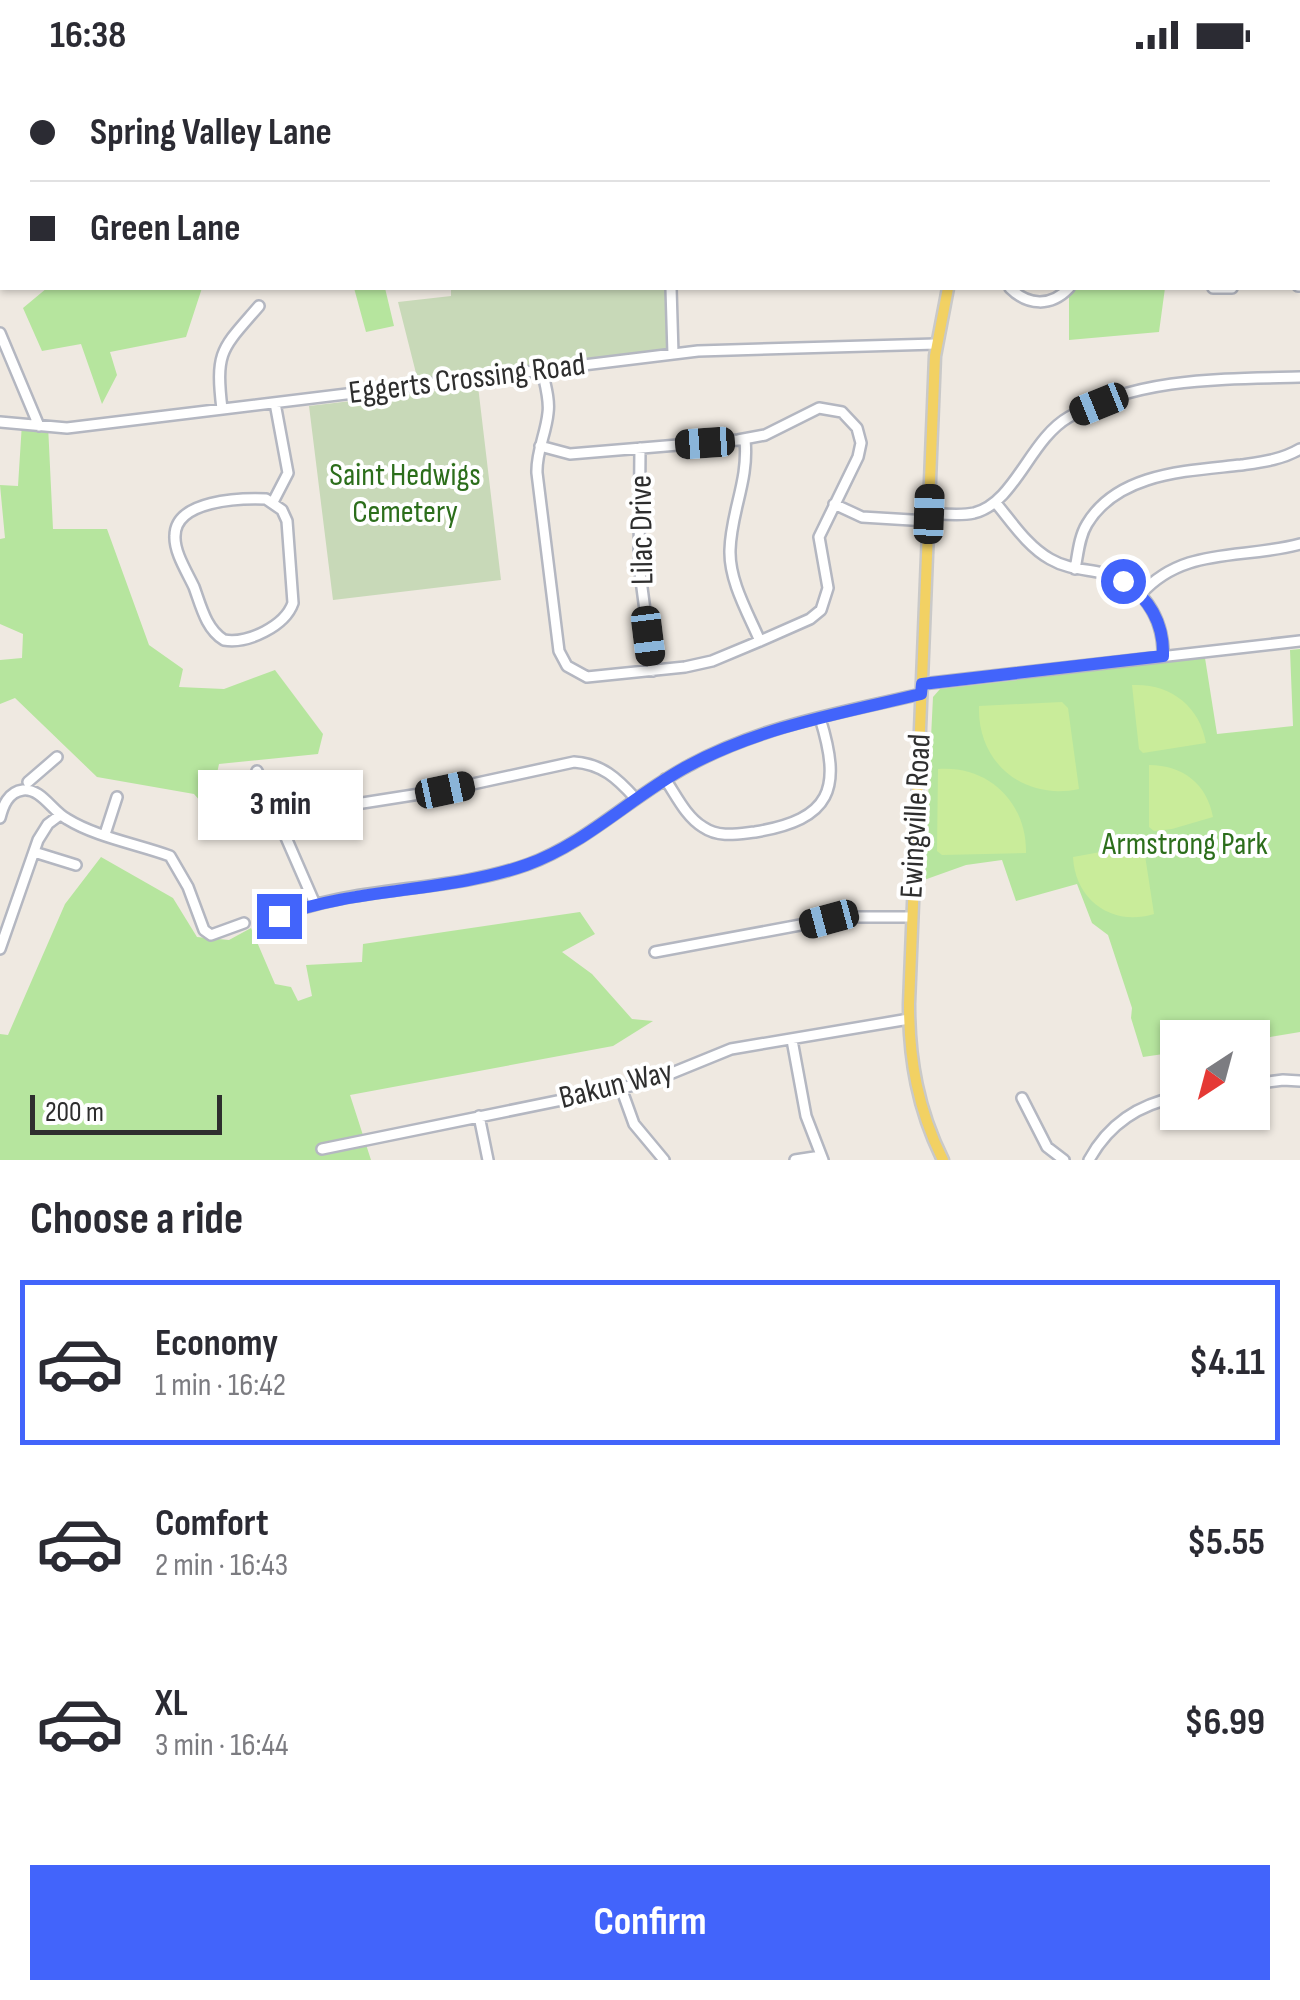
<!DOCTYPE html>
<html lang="en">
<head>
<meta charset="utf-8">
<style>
  body { margin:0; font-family:"Sofia Sans Condensed",sans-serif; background:#f7f7f7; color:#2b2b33; height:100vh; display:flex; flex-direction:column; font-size:38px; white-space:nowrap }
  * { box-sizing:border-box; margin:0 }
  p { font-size:32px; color:#7c7c81 }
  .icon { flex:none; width:55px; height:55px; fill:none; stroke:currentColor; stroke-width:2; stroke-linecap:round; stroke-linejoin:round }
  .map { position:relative; height:1090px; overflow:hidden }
  .panel { display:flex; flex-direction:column; background:#fff; flex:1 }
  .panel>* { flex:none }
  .banner { position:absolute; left:0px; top:0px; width:1300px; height:220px; box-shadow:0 2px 8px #0004; display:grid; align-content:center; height:220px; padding:0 30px; background:#fff }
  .needle { width:65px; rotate:216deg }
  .fabs { position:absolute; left:1160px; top:950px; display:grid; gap:20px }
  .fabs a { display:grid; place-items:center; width:110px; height:110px; border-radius:0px; background:#fff; box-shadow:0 2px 8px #0004; font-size:50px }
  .scale { position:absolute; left:30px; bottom:25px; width:192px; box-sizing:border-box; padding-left:10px; border:5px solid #2e2e2e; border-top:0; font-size:28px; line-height:35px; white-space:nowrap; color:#2e2e2e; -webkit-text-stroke:8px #fff; paint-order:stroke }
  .end { position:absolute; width:45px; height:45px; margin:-22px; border:12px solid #4264fb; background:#fff; box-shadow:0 0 0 5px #fff }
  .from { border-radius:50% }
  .bubble { position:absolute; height:70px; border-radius:0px; background:#fff; box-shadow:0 2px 8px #0004; font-size:32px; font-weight:700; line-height:70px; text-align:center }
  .car { position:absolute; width:30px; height:60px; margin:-30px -15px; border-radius:12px; box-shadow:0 0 8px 2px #0007; background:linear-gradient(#222 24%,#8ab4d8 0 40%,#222 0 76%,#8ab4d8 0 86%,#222 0) }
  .banner b { display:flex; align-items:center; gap:35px; height:95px; font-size:38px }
  .banner b+b { border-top:2px solid #e1e1e2 }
  .banner i { width:25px; height:25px; background:#2b2b33 }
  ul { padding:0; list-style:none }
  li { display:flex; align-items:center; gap:30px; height:165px; margin:0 20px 15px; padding:0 10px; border:5px solid transparent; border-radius:0px }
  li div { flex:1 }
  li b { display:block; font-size:38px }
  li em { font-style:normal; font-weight:700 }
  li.on { border-color:#4264fb }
  li>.icon { width:90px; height:90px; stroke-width:1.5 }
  h2 { padding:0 30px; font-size:45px; line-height:120px }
  .button { display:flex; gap:20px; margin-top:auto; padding:20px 30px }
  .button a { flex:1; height:115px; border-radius:0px; background:#4264fb; color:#fff; font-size:40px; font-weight:700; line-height:115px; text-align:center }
  .status { display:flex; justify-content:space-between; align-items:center; height:70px; padding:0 50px; background:#fff; direction:ltr }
  .status svg { height:28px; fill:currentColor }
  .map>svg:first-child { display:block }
</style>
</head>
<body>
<div class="status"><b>16:38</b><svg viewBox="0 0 49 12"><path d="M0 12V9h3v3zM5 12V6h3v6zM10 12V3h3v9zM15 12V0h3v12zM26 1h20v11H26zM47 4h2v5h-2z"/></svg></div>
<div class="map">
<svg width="1300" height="1090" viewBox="0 0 1300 1090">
  <rect width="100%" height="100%" fill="#efe9e1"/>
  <!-- green -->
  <path fill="#b6e59e" d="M 47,218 L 202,218 L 186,267 L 110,282 L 117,305 L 102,334 L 81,274 L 42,281 L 23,238 Z
    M 354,218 L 385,218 L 394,256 L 366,262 Z
    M 1069,218 L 1165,218 L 1159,262 L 1069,270 Z
    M 22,353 L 48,355 L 53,459 L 107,459 L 149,575 L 183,599 L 179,617 L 224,619 L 275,600 L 323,664 L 318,684 L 219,694 L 209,741 L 194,724 L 97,707 L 15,628 L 0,634 L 0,590 L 22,588 L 23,564 L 0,554 L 0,469 L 5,468 L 0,415 L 18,416 Z
    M 1300,579 L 1300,962 L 1253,970 L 1178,968 L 1177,982 L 1143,987 L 1131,948 L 1132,938 L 1108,865 L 1092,853 L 1077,814 L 1016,831 L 1002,790 L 966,795 L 924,810 L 933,627 L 940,619 L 1205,588 L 1217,664 L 1293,656 L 1290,580 Z
    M 101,787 L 173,828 L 197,867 L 229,870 L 251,858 L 275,914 L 291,917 L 298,931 L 312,926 L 306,895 L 362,892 L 363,874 L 580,842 L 595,864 L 562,882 L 592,904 L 632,949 L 653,951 L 613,976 L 350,1025 L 371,1090 L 0,1090 L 0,964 L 8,965 L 65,834 Z"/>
  <!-- cemetery -->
  <path fill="#c8d9b8" d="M 451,218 L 671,218 L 673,284 L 419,315 L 398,232 L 451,226 Z
    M 478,316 L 501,510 L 333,530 L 309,336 Z"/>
  <!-- pitch -->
  <path fill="#c9ec9a" d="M 1132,615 C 1170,613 1200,636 1206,673 L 1143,683 L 1139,679 Z
    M 1062,632 L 1068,638 L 1079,719 C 1024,731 977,693 979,636 Z
    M 1149,695 C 1183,695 1207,714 1213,747 L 1172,759 L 1154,761 L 1149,757 Z
    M 938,699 C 989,695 1027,733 1026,783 L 942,785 L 937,781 Z
    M 1139,775 L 1144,779 L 1154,844 C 1112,857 1075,830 1073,787 Z"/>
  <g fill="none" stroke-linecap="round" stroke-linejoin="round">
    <!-- stream -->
    <path stroke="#75cff0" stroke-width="2.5" d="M 1298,22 L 1300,22"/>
    <!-- minor casing -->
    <g stroke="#b4b7c1" stroke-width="14">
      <path id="minor" d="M 720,0 L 720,2
        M 1122,0 L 1122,2
        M 1253,0 L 1253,2
        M 133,2 L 136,0
        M 223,2 L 226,0
        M 1298,49 L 1300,49
        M 0,104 L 2,108
        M 1298,216 L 1300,216
        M 671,218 L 673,284
        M 1010,218 C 1028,236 1051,237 1069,218
        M 1213,218 L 1232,218
        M 0,263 L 39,356
        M 222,339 C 215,280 222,279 259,236
        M 0,352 L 67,358 L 698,281 L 936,274
        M 745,370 C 749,411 731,441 730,480 C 729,511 748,543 760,571
        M 540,376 L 570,384 L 738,370 L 765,365 L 819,338 L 842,342 L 857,358 L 861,373 L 858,387 L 819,467 L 828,518 L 821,540 L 810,549 L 760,571 L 712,591 L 685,597 L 587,607 L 567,596 L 559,581 L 537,403 C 536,382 546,364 548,343 C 550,330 545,314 542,300
        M 640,378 L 639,495 L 653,601
        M 266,429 L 282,440 L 287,451 L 293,533 C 285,556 248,574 224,570 C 206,559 201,536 194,517 C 187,502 174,482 175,466 C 175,430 240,428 266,429 Z
        M 273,432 L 288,403 L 275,333
        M 995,432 C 1012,452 1027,476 1050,489 C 1067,499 1085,499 1103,503 C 1142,513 1164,548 1163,586
        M 834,434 L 862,447 L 928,451
        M 929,443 C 943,444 960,446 974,443 C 1015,433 1030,369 1069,347 C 1138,307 1223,309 1300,307
        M 1075,499 C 1078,484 1079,467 1087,454 C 1118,402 1189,401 1241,395 C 1262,392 1281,390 1300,379
        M 1141,524 C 1184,476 1241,490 1300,474
        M 922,614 L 1300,571
        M 257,701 L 315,834
        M 665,709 C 676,725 686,747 703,757 C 719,768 737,764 755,762 C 832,749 842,719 820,648
        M 28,712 L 57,687
        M 0,748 C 3,736 8,722 23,720 C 41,718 52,741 67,749 C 96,767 137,774 170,786 L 188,817 L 204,860 L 211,865 L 244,853
        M 280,753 L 318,740 L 445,720 L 574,692 C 602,694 617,708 635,728
        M 105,764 L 117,727
        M 34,782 L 76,795
        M 270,850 C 351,814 446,824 529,794 C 588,772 634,724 690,695 C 761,656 843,642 921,624
        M 0,879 L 38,770 L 48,754 L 60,745
        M 655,882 L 843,847 L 911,847
        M 792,970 L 806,1046 L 823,1090
        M 1252,1014 L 1283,1010 L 1300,1011
        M 621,1018 L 634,1054 L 664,1090
        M 1022,1028 L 1047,1077 L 1064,1090
        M 479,1046 L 488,1090
        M 322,1079 L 650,1012 L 731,979 L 909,949
        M 795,1090 L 821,1086
        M 1089,1090 C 1108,1055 1139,1034 1178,1027"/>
    </g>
    <!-- major casing -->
    <g stroke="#c9c9c9" stroke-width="15">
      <path id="major" d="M 994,2 L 995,0
        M 943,1090 C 918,1040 909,990 909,934 L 935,286 L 948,218"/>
    </g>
    <!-- minor -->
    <use href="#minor" stroke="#fff" stroke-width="9"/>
    <!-- major -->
    <use href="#major" stroke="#f2d163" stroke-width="10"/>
  </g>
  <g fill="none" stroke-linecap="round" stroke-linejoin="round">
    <!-- route -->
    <path stroke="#4264fb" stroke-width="12" d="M 279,846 C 358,817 446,823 526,795 C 586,774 632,726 688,696 C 760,657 842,643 921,624 L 922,614 L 1163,586 C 1164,554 1150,529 1123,511"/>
  </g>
  <g text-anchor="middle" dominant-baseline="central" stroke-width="8" stroke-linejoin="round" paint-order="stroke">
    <!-- street labels -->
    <g font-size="32" fill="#2e2e2e" stroke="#fff">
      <text transform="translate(467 309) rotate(-7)">Eggerts Crossing Road</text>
      <text transform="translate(642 460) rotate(-91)">Lilac Drive</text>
      <text transform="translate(916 746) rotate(-87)">Ewingville Road</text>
      <text transform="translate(616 1015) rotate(-14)">Bakun Way</text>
    </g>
    <!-- park labels -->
    <g font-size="32" fill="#2c6e1b" stroke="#fff">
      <text x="405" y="405">Saint Hedwigs<tspan x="405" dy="37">Cemetery</tspan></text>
      <text x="1185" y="774">Armstrong Park</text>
    </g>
  </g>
</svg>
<div class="fabs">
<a><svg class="needle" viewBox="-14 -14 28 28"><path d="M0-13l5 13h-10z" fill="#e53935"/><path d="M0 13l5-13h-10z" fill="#7c7c81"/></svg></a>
</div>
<div class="scale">200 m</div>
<i class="end from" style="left:1123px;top:511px"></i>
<i class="end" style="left:279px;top:846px"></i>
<div class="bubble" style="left:198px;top:700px;width:165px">3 min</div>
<i class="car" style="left:1099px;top:334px;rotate:248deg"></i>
<i class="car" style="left:705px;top:373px;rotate:266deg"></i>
<i class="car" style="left:929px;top:444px;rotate:2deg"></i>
<i class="car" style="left:648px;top:566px;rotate:173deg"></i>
<i class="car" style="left:445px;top:720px;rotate:78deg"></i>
<i class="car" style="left:829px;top:849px;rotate:255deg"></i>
<div class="banner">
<b><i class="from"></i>Spring Valley Lane</b>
<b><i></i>Green Lane</b>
</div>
</div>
<section class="panel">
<h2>Choose a ride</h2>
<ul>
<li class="on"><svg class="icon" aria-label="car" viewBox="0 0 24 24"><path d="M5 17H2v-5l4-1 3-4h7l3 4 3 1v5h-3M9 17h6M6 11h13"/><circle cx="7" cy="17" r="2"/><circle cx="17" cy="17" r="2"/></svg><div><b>Economy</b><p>1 min · 16:42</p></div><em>$4.11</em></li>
<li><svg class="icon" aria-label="car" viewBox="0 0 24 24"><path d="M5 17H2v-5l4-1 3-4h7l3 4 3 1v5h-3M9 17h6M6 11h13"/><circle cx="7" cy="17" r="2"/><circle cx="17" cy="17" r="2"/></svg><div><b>Comfort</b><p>2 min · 16:43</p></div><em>$5.55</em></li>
<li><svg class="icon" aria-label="car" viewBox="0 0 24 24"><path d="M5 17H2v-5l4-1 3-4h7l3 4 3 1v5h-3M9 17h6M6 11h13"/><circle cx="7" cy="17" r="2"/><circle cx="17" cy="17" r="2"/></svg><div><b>XL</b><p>3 min · 16:44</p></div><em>$6.99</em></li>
</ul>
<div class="button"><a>Confirm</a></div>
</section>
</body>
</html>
